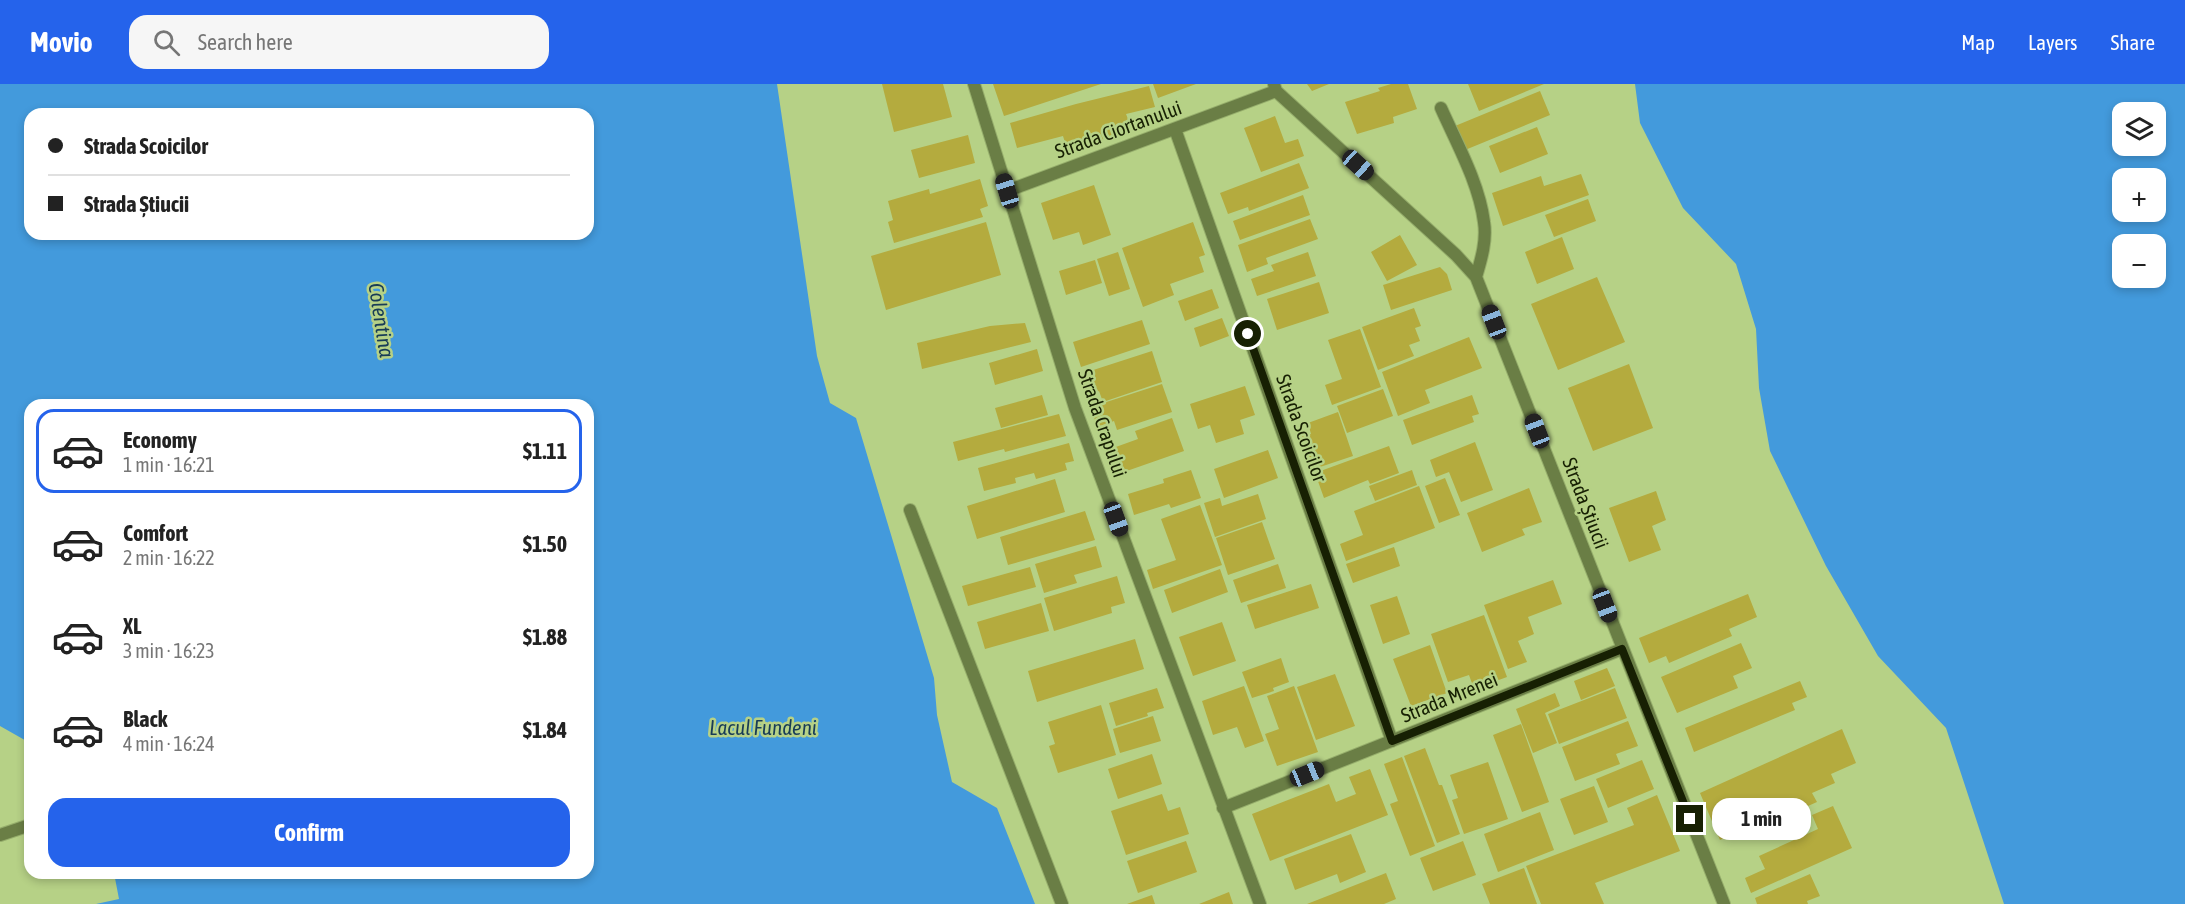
<!DOCTYPE html>
<html lang="en">
<head>
<meta charset="utf-8">
<style>
  body { margin:0; font-family:"Asap Condensed",sans-serif; background:#f6f6f6; color:#222; height:100vh; display:flex; flex-direction:column; font-size:22px; white-space:nowrap }
  * { box-sizing:border-box; margin:0 }
  p { font-size:20px; color:#767676 }
  .icon { flex:none; width:33px; height:33px; fill:none; stroke:currentColor; stroke-width:2; stroke-linecap:round; stroke-linejoin:round }
  .map { position:relative; flex:1; overflow:hidden }
  .sheet { position:absolute; left:24px; top:315px; width:570px; height:480px; display:flex; flex-direction:column; background:#fff; border-radius:18px; box-shadow:0 3px 9px #0003 }
  .sheet>* { flex:none }
  .top-card { position:absolute; left:24px; top:24px; width:570px; height:132px; border-radius:18px; box-shadow:0 3px 9px #0003; display:grid; align-content:center; height:132px; padding:0 24px; background:#fff }
  .tools { position:absolute; left:2112px; top:18px; display:grid; gap:12px }
  .tools a { display:grid; place-items:center; width:54px; height:54px; border-radius:12px; background:#fff; box-shadow:0 3px 9px #0003; font-size:30px }
  .end { position:absolute; width:27px; height:27px; margin:-14px; border:8px solid #172003; background:#fff; box-shadow:0 0 0 3px #fff }
  .from { border-radius:50% }
  .bubble { position:absolute; height:42px; border-radius:18px; background:#fff; box-shadow:0 3px 9px #0003; font-size:20px; font-weight:700; line-height:42px; text-align:center }
  .car { position:absolute; width:18px; height:36px; margin:-18px -9px; border-radius:8px; box-shadow:0 0 4px 2px #0007; background:linear-gradient(#222 24%,#8ab4d8 0 40%,#222 0 76%,#8ab4d8 0 86%,#222 0) }
  .top-card b { display:flex; align-items:center; gap:21px; height:57px; font-size:22px }
  .top-card b+b { border-top:2px solid #e0e0e0 }
  .top-card i { width:15px; height:15px; background:#222 }
  ul { padding:10px 0 0; list-style:none }
  li { display:flex; align-items:center; gap:18px; height:84px; margin:0 12px 9px; padding:0 12px; border:3px solid transparent; border-radius:18px }
  li div { flex:1 }
  li b { display:block; font-size:22px }
  li em { font-style:normal; font-weight:700 }
  li.on { border-color:#2563eb }
  li>.icon { width:54px; height:54px; stroke-width:1.5 }
  .cta { display:flex; gap:12px; margin-top:auto; padding:12px 24px }
  .cta a { flex:1; height:69px; border-radius:18px; background:#2563eb; color:#fff; font-size:24px; font-weight:700; line-height:69px; text-align:center }
  header { display:flex; align-items:center; gap:36px; box-sizing:border-box; height:84px; padding:0 30px; background:#2563eb; color:#fff }
  header strong { font-size:28px }
  nav { display:flex; gap:33px; margin-inline-start:auto; font-size:21px }
  .search { width:420px; height:54px; background:#f6f6f6; display:flex; align-items:center; gap:15px; box-sizing:border-box; padding:0 21px; border-radius:18px; color:#767676; font-size:22px }
  .map>svg:first-child { display:block }
</style>
</head>
<body>
<header>
<strong>Movio</strong>
<div class="search"><svg class="icon" aria-label="search" viewBox="0 0 24 24"><circle cx="10" cy="10" r="6"/><path d="M15 15l6 6"/></svg>Search here</div>
<nav><a>Map</a><a>Layers</a><a>Share</a></nav>
</header>
<div class="map">
<svg width="2185" height="820" viewBox="0 0 2185 820">
  <rect width="100%" height="100%" fill="#b6d186"/>
  <!-- water -->
  <path fill="#439adc" fill-rule="evenodd" d="M 0,0 L 777,0 L 817,272 L 830,319 L 856,334 L 934,594 L 937,631 L 952,698 L 997,724 L 1035,820 L 96,820 L 119,815 L 114,789 L 588,789 L 588,321 L 30,321 L 30,659 L 0,642 ZM 30,30 L 588,30 L 588,150 L 30,150 Z
    M 1635,0 L 2185,0 L 2185,820 L 2004,820 L 1946,644 L 1878,572 L 1826,482 L 1770,367 L 1759,304 L 1756,245 L 1736,180 L 1683,124 L 1640,39 ZM 2122,28 L 2156,28 L 2156,62 L 2122,62 ZM 2122,94 L 2156,94 L 2156,128 L 2122,128 ZM 2122,160 L 2156,160 L 2156,194 L 2122,194 Z"/>
  <!-- building -->
  <path fill="#b4ab3e" d="M 882,0 L 943,0 L 952,33 L 894,48 Z
    M 993,0 L 1101,0 L 1004,32 Z
    M 1153,0 L 1196,0 L 1158,14 Z
    M 1307,0 L 1329,0 L 1312,7 Z
    M 1391,0 L 1408,0 L 1417,25 L 1393,33 L 1394,39 L 1357,50 L 1345,18 L 1380,7 L 1378,4 Z
    M 1468,0 L 1544,0 L 1479,27 Z
    M 1149,2 L 1155,23 L 1126,30 L 1132,45 L 1068,68 L 1063,52 L 1017,64 L 1010,39 L 1076,20 Z
    M 1540,7 L 1550,31 L 1465,66 L 1455,42 Z
    M 1275,32 L 1285,59 L 1298,55 L 1304,72 L 1261,88 L 1244,44 Z
    M 1537,43 L 1548,70 L 1500,89 L 1489,62 Z
    M 968,51 L 975,79 L 919,94 L 911,66 Z
    M 1299,79 L 1309,104 L 1249,127 L 1248,123 L 1228,130 L 1220,109 Z
    M 1581,90 L 1589,111 L 1503,142 L 1492,109 L 1541,92 L 1544,102 Z
    M 980,95 L 988,122 L 980,125 L 983,133 L 894,159 L 888,138 L 893,136 L 888,117 L 929,105 L 930,110 Z
    M 1094,101 L 1111,151 L 1083,161 L 1079,148 L 1053,156 L 1041,119 Z
    M 1303,111 L 1310,131 L 1240,156 L 1233,137 Z
    M 1588,115 L 1596,137 L 1554,153 L 1545,131 Z
    M 1310,135 L 1318,155 L 1266,174 L 1268,180 L 1247,188 L 1238,161 Z
    M 986,138 L 1001,191 L 886,226 L 871,172 Z
    M 1193,138 L 1205,171 L 1199,173 L 1204,188 L 1170,200 L 1174,211 L 1143,223 L 1122,164 Z
    M 1400,151 L 1417,181 L 1387,197 L 1371,168 Z
    M 1562,153 L 1574,185 L 1537,200 L 1525,168 Z
    M 1118,168 L 1130,205 L 1109,212 L 1097,175 Z
    M 1308,168 L 1316,192 L 1257,212 L 1251,195 L 1274,187 L 1271,181 Z
    M 1095,176 L 1102,199 L 1066,211 L 1059,187 Z
    M 1440,183 L 1447,190 L 1452,206 L 1391,226 L 1383,201 Z
    M 1597,193 L 1625,258 L 1558,286 L 1531,220 Z
    M 1319,198 L 1329,229 L 1277,246 L 1267,215 Z
    M 1212,205 L 1219,224 L 1185,237 L 1178,217 Z
    M 1414,224 L 1421,242 L 1415,244 L 1420,257 L 1409,261 L 1414,272 L 1378,286 L 1362,243 Z
    M 1222,234 L 1229,252 L 1200,263 L 1194,244 Z
    M 1142,236 L 1150,260 L 1081,283 L 1073,258 Z
    M 1025,239 L 1031,258 L 922,285 L 917,259 L 990,242 Z
    M 1360,245 L 1381,303 L 1332,321 L 1325,301 L 1342,295 L 1328,256 Z
    M 1469,253 L 1482,284 L 1425,306 L 1430,319 L 1398,332 L 1382,288 Z
    M 1037,265 L 1043,287 L 995,301 L 989,279 Z
    M 1152,267 L 1162,298 L 1103,318 L 1099,307 L 1091,310 L 1084,289 Z
    M 1629,280 L 1653,344 L 1593,367 L 1568,304 Z
    M 1162,300 L 1172,328 L 1117,346 L 1114,337 L 1097,343 L 1091,323 Z
    M 1245,302 L 1255,331 L 1240,336 L 1244,350 L 1216,359 L 1210,341 L 1198,345 L 1190,320 Z
    M 1383,305 L 1393,332 L 1347,349 L 1337,322 Z
    M 1042,311 L 1048,331 L 1001,344 L 995,324 Z
    M 1472,311 L 1479,330 L 1472,332 L 1474,338 L 1412,361 L 1403,336 Z
    M 1338,328 L 1353,372 L 1314,385 L 1302,352 L 1311,350 L 1308,339 Z
    M 1059,330 L 1066,352 L 1005,368 L 1004,365 L 958,377 L 953,358 Z
    M 1172,334 L 1184,367 L 1121,389 L 1113,364 L 1138,355 L 1135,347 Z
    M 1475,358 L 1493,406 L 1461,418 L 1449,388 L 1436,393 L 1430,376 Z
    M 1069,359 L 1074,377 L 1065,379 L 1067,386 L 1036,395 L 1034,389 L 1015,394 L 1016,399 L 984,407 L 978,384 Z
    M 1389,362 L 1399,389 L 1370,400 L 1368,396 L 1324,414 L 1315,389 Z
    M 1268,366 L 1278,394 L 1224,414 L 1214,385 Z
    M 1191,386 L 1201,414 L 1171,424 L 1169,420 L 1134,431 L 1128,410 L 1164,399 L 1163,395 Z
    M 1412,386 L 1417,401 L 1375,417 L 1369,402 Z
    M 1445,394 L 1460,431 L 1439,439 L 1425,402 Z
    M 1055,395 L 1065,428 L 977,455 L 967,422 Z
    M 1419,402 L 1435,444 L 1346,477 L 1340,460 L 1363,451 L 1354,427 Z
    M 1529,404 L 1542,438 L 1522,445 L 1525,451 L 1482,468 L 1467,429 Z
    M 1656,407 L 1666,436 L 1652,442 L 1661,466 L 1629,478 L 1609,424 Z
    M 1258,410 L 1266,435 L 1215,453 L 1204,419 L 1220,414 L 1222,422 Z
    M 1200,421 L 1222,481 L 1153,505 L 1147,486 L 1176,476 L 1161,435 Z
    M 1085,427 L 1095,456 L 1008,481 L 1000,453 Z
    M 1262,438 L 1275,475 L 1228,491 L 1216,454 Z
    M 1096,462 L 1102,483 L 1074,491 L 1077,499 L 1044,509 L 1035,480 Z
    M 1394,463 L 1400,482 L 1353,499 L 1346,480 Z
    M 1278,480 L 1286,504 L 1241,519 L 1233,496 Z
    M 1030,483 L 1036,503 L 968,522 L 962,502 Z
    M 1220,485 L 1228,508 L 1172,529 L 1164,506 Z
    M 1117,492 L 1125,519 L 1111,523 L 1112,529 L 1054,547 L 1044,514 Z
    M 1553,496 L 1562,520 L 1528,533 L 1534,550 L 1518,557 L 1527,578 L 1508,585 L 1484,521 Z
    M 1311,500 L 1319,524 L 1255,545 L 1247,521 Z
    M 1748,510 L 1757,533 L 1729,545 L 1732,552 L 1669,579 L 1666,572 L 1649,579 L 1639,554 Z
    M 1397,512 L 1410,550 L 1383,560 L 1370,521 Z
    M 1041,519 L 1049,547 L 985,565 L 977,538 Z
    M 1484,531 L 1507,593 L 1474,605 L 1469,591 L 1448,598 L 1431,550 Z
    M 1222,538 L 1236,577 L 1193,592 L 1179,553 Z
    M 1135,555 L 1144,585 L 1037,618 L 1028,587 Z
    M 1741,559 L 1752,584 L 1733,592 L 1738,604 L 1677,629 L 1661,593 Z
    M 1430,561 L 1447,609 L 1411,622 L 1393,575 Z
    M 1281,574 L 1289,598 L 1273,604 L 1274,607 L 1252,614 L 1242,588 Z
    M 1607,584 L 1615,602 L 1581,616 L 1574,597 Z
    M 1335,590 L 1355,642 L 1316,656 L 1297,603 Z
    M 1800,597 L 1807,613 L 1792,619 L 1795,626 L 1694,668 L 1685,644 Z
    M 1244,602 L 1264,657 L 1245,664 L 1237,643 L 1213,651 L 1202,617 Z
    M 1294,602 L 1318,668 L 1277,682 L 1265,650 L 1279,645 L 1267,612 Z
    M 1157,604 L 1164,624 L 1147,629 L 1148,632 L 1116,642 L 1109,619 Z
    M 1615,604 L 1627,634 L 1559,660 L 1548,630 Z
    M 1555,609 L 1560,622 L 1545,629 L 1557,659 L 1533,669 L 1516,625 Z
    M 1101,621 L 1116,671 L 1058,689 L 1049,662 L 1055,660 L 1048,638 Z
    M 1153,632 L 1161,657 L 1120,669 L 1113,645 Z
    M 1628,637 L 1638,662 L 1616,670 L 1620,680 L 1575,697 L 1562,663 Z
    M 1521,640 L 1549,718 L 1522,728 L 1493,651 Z
    M 1842,645 L 1856,679 L 1831,690 L 1835,699 L 1812,709 L 1817,718 L 1781,734 L 1779,729 L 1720,756 L 1700,709 Z
    M 1425,664 L 1439,701 L 1442,701 L 1460,750 L 1437,759 L 1404,672 Z
    M 1152,670 L 1162,700 L 1118,715 L 1108,685 Z
    M 1402,673 L 1435,762 L 1410,772 L 1390,720 L 1398,717 L 1384,680 Z
    M 1642,676 L 1654,705 L 1608,724 L 1596,695 Z
    M 1488,678 L 1508,735 L 1464,750 L 1452,716 L 1458,714 L 1450,691 Z
    M 1370,685 L 1388,731 L 1270,777 L 1252,730 L 1329,700 L 1336,718 L 1356,710 L 1349,693 Z
    M 1594,702 L 1608,738 L 1574,751 L 1560,715 Z
    M 1162,710 L 1168,727 L 1180,723 L 1189,750 L 1126,771 L 1111,727 Z
    M 1657,711 L 1680,767 L 1595,799 L 1604,820 L 1541,820 L 1526,782 L 1634,741 L 1627,724 Z
    M 1833,722 L 1852,764 L 1751,809 L 1745,794 L 1765,785 L 1759,772 L 1818,745 L 1812,731 Z
    M 1540,728 L 1554,766 L 1498,788 L 1484,750 Z
    M 1351,750 L 1366,788 L 1340,799 L 1337,790 L 1295,806 L 1284,775 Z
    M 1186,757 L 1197,788 L 1138,809 L 1127,777 Z
    M 1463,757 L 1476,791 L 1433,807 L 1420,774 Z
    M 1524,784 L 1537,820 L 1490,820 L 1482,800 Z
    M 1386,789 L 1396,815 L 1384,820 L 1307,820 Z
    M 1810,790 L 1820,812 L 1807,817 L 1808,820 L 1757,820 L 1755,814 Z
    M 1229,808 L 1233,820 L 1199,820 Z
    M 1152,811 L 1155,820 L 1127,820 Z"/>
  <g fill="none" stroke-linecap="round" stroke-linejoin="round">
    <!-- street casing -->
    <g stroke="#96ae6c" stroke-width="14">
      <path id="street" d="M 974,0 L 1075,324 L 1260,820
        M 1274,0 L 1276,7 L 1456,171 L 1476,193 L 1724,820
        M 1441,24 C 1457,60 1479,99 1484,138 C 1487,157 1481,176 1476,193
        M 1175,45 L 1392,657
        M 1007,107 L 1276,7
        M 910,426 L 1062,820
        M 1223,724 L 1622,565
        M 0,751 L 30,741"/>
    </g>
    <!-- street -->
    <use href="#street" stroke="#6a7e45" stroke-width="12"/>
  </g>
  <g fill="none" stroke-linecap="round" stroke-linejoin="round">
    <!-- route -->
    <path stroke="#172003" stroke-width="8" d="M 1248,250 L 1392,657 L 1622,565 L 1690,735"/>
  </g>
  <g text-anchor="middle" dominant-baseline="central" stroke-width="5" stroke-linejoin="round" paint-order="stroke">
    <!-- street labels -->
    <g font-size="20" fill="#172003" stroke="#b6d186">
      <text transform="translate(1118 45) rotate(-20)">Strada Ciortanului</text>
      <text transform="translate(1103 339) rotate(71)">Strada Crapului</text>
      <text transform="translate(1302 344) rotate(70)">Strada Scoicilor</text>
      <text transform="translate(1586 419) rotate(69)">Strada Știucii</text>
      <text transform="translate(1449 613) rotate(-22)">Strada Mrenei</text>
    </g>
    <!-- water labels -->
    <g font-size="21" font-style="italic" fill="#183c57" stroke="#b6d186">
      <text transform="translate(382 236) rotate(81)">Colentina</text>
      <text x="763" y="643">Lacul Fundeni</text>
    </g>
  </g>
</svg>
<div class="tools">
<a><svg class="icon" aria-label="layers" viewBox="0 0 24 24"><path d="M12 4l9 5-9 5-9-5zM3 14l9 5 9-5"/></svg></a>
<a>+</a>
<a>−</a>
</div>
<i class="end from" style="left:1248px;top:250px"></i>
<i class="end" style="left:1690px;top:735px"></i>
<div class="bubble" style="left:1712px;top:714px;width:99px">1 min</div>
<i class="car" style="left:1358px;top:81px;rotate:132deg"></i>
<i class="car" style="left:1007px;top:107px;rotate:343deg"></i>
<i class="car" style="left:1494px;top:238px;rotate:339deg"></i>
<i class="car" style="left:1537px;top:347px;rotate:339deg"></i>
<i class="car" style="left:1116px;top:435px;rotate:160deg"></i>
<i class="car" style="left:1605px;top:521px;rotate:159deg"></i>
<i class="car" style="left:1307px;top:690px;rotate:68deg"></i>
<div class="top-card">
<b><i class="from"></i>Strada Scoicilor</b>
<b><i></i>Strada Știucii</b>
</div>
<section class="sheet">
<ul>
<li class="on"><svg class="icon" aria-label="car" viewBox="0 0 24 24"><path d="M5 17H2v-5l4-1 3-4h7l3 4 3 1v5h-3M9 17h6M6 11h13"/><circle cx="7" cy="17" r="2"/><circle cx="17" cy="17" r="2"/></svg><div><b>Economy</b><p>1 min · 16:21</p></div><em>$1.11</em></li>
<li><svg class="icon" aria-label="car" viewBox="0 0 24 24"><path d="M5 17H2v-5l4-1 3-4h7l3 4 3 1v5h-3M9 17h6M6 11h13"/><circle cx="7" cy="17" r="2"/><circle cx="17" cy="17" r="2"/></svg><div><b>Comfort</b><p>2 min · 16:22</p></div><em>$1.50</em></li>
<li><svg class="icon" aria-label="car" viewBox="0 0 24 24"><path d="M5 17H2v-5l4-1 3-4h7l3 4 3 1v5h-3M9 17h6M6 11h13"/><circle cx="7" cy="17" r="2"/><circle cx="17" cy="17" r="2"/></svg><div><b>XL</b><p>3 min · 16:23</p></div><em>$1.88</em></li>
<li><svg class="icon" aria-label="car" viewBox="0 0 24 24"><path d="M5 17H2v-5l4-1 3-4h7l3 4 3 1v5h-3M9 17h6M6 11h13"/><circle cx="7" cy="17" r="2"/><circle cx="17" cy="17" r="2"/></svg><div><b>Black</b><p>4 min · 16:24</p></div><em>$1.84</em></li>
</ul>
<div class="cta"><a>Confirm</a></div>
</section>
</div>
</body>
</html>
